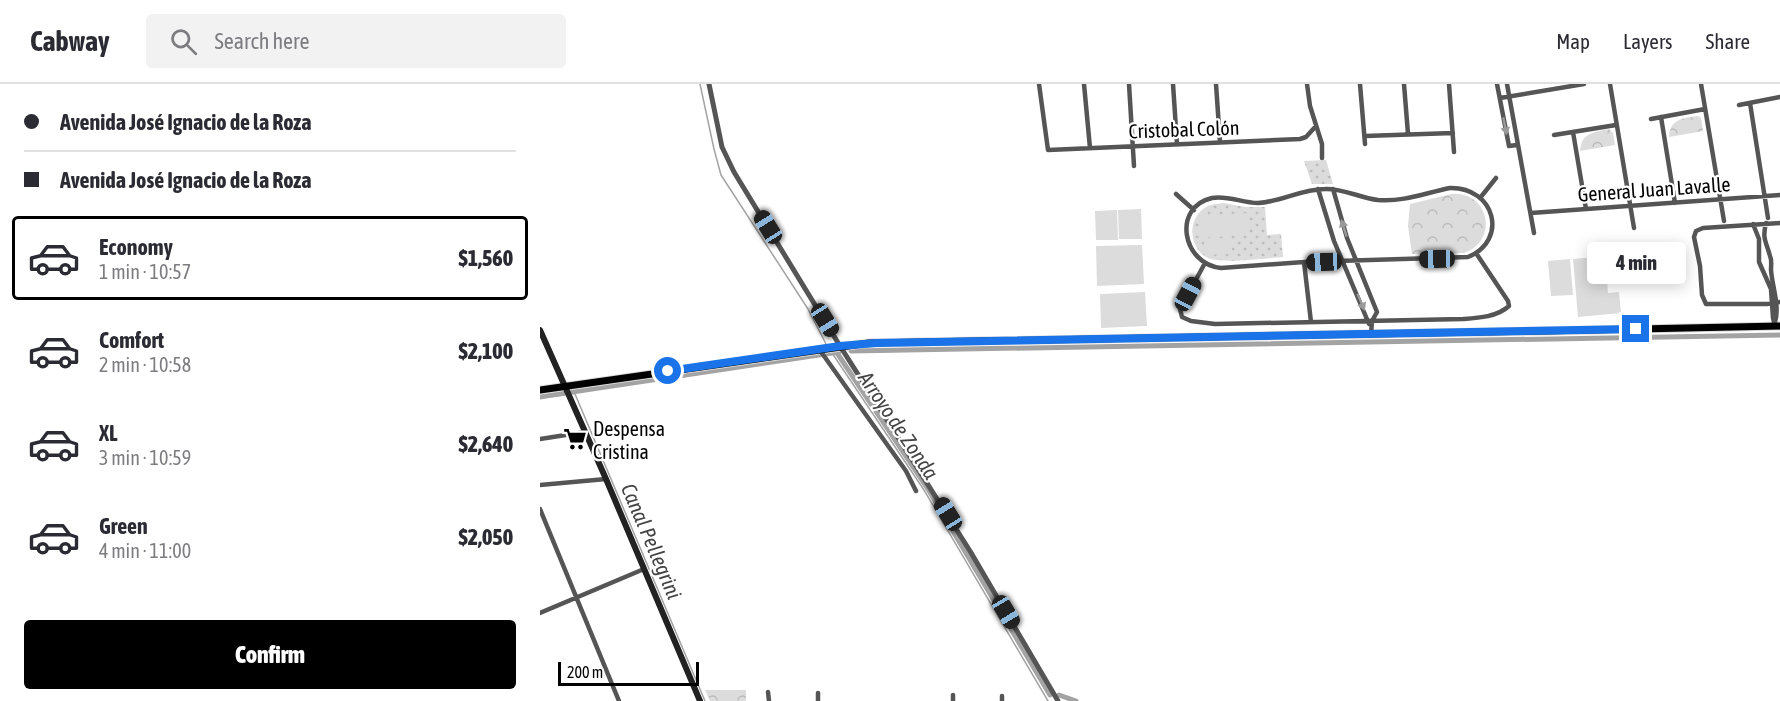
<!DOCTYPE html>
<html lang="en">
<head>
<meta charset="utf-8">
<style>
  body { margin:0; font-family:"Asap Condensed",sans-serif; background:#f2f2f3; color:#2b2b33; height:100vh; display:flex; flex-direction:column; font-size:22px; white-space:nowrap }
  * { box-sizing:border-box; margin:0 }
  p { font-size:20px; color:#7c7c81 }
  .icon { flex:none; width:33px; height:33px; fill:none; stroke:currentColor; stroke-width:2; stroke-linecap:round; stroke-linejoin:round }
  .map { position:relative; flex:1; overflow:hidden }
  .drawer { display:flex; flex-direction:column; background:#fff; width:540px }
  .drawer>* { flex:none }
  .banner { display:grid; align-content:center; height:132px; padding:0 24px; background:#fff }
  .scale { position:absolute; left:18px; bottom:15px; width:141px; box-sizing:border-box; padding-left:6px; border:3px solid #000; border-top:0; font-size:16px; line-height:21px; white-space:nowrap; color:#000; -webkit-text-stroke:4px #fff; paint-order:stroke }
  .end { position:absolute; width:27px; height:27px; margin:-14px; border:8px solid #1a73e8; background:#fff; box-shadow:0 0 0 3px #fff }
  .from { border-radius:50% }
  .bubble { position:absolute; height:42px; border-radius:6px; background:#fff; box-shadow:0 3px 15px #0003; font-size:20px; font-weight:800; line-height:42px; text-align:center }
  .car { position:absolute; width:18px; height:36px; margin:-18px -9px; border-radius:8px; box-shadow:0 0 4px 2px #0007; background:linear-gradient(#222 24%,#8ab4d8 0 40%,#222 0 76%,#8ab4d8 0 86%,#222 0) }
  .banner b { display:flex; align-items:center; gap:21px; height:57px; font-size:22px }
  .banner b+b { border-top:2px solid #e1e1e2 }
  .banner i { width:15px; height:15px; background:#2b2b33 }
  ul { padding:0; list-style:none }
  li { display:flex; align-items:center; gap:18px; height:84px; margin:0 12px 9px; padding:0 12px; border:3px solid transparent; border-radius:6px }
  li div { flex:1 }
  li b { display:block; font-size:22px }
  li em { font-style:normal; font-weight:800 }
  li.active { border-color:#000 }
  li>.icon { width:54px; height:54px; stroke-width:1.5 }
  .action { display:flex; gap:12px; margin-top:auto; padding:12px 24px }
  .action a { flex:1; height:69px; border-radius:6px; background:#000; color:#fff; font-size:24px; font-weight:800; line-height:69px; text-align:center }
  header { display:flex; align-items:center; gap:36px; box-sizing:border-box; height:84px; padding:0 30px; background:#fff; border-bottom:2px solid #e1e1e2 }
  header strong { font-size:28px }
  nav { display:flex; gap:33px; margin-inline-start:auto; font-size:21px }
  .search { width:420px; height:54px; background:#f2f2f3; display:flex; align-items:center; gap:15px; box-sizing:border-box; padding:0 21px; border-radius:6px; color:#7c7c81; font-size:22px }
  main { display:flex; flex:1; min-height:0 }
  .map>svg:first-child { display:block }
</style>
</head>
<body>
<header>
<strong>Cabway</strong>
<div class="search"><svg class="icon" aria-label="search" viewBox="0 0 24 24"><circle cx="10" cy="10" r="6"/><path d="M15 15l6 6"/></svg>Search here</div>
<nav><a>Map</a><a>Layers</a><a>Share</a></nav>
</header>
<main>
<section class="drawer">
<div class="banner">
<b><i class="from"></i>Avenida José Ignacio de la Roza</b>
<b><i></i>Avenida José Ignacio de la Roza</b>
</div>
<ul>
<li class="active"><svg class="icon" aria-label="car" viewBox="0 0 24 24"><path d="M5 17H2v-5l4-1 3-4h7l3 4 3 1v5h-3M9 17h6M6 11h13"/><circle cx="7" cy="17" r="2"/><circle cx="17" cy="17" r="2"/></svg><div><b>Economy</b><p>1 min · 10:57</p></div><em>$1,560</em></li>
<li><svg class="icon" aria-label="car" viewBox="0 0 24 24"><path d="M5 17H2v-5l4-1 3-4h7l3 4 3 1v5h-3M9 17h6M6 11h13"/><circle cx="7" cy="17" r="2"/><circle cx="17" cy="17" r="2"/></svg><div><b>Comfort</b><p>2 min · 10:58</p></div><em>$2,100</em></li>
<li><svg class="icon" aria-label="car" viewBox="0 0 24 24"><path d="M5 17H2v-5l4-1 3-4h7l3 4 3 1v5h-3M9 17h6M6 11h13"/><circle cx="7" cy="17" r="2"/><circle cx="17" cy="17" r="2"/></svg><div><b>XL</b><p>3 min · 10:59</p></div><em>$2,640</em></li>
<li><svg class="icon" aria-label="car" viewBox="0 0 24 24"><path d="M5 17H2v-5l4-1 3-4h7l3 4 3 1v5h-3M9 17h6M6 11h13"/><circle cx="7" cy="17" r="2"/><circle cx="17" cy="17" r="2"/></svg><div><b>Green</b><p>4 min · 11:00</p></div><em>$2,050</em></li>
</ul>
<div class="action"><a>Confirm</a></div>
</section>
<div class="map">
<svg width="1240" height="617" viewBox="0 0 1240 617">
  <defs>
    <pattern id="grass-dots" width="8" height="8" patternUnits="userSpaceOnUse" patternTransform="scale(1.5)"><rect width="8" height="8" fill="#dcdcdc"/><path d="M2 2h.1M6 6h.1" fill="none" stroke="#bbb" stroke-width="1.8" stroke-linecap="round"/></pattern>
    <pattern id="forest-crowns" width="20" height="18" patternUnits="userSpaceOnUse" patternTransform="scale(1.5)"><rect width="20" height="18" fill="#dcdcdc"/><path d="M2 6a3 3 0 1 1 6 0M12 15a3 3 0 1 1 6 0" fill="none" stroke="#bbb"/></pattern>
  </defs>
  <rect width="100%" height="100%" fill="#fff"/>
  <!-- grass -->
  <path fill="url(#grass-dots)" d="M 786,76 L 793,100 L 772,100 L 764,77 Z
    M 684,119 L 705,123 L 725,123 L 727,151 L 741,150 L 743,173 C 726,174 681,180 668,174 C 648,164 647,134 666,123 C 671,120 678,120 684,119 Z"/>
  <!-- forest -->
  <path fill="url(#forest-crowns)" d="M 1158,32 L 1161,34 L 1163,47 L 1129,53 C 1130,35 1143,34 1158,32 Z
    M 1069,45 L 1073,49 L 1075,61 L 1040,67 C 1041,49 1054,48 1069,45 Z
    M 911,110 C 950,107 959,157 924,169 L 872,170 L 868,142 L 870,120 Z
    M 165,606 L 206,606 L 206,617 L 170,617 Z"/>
  <!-- pitch -->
  <path fill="#dcdcdc" d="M 601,125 L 602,155 L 579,155 L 578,126 Z
    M 577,126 L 578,156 L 556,156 L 555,127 Z
    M 708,129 L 709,151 L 660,154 L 658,132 Z
    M 692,156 L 692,170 L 665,171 L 664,157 Z
    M 602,161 L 604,200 L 557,202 L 556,162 Z
    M 1065,172 L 1068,209 L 1079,208 L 1081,229 L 1038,233 L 1033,175 Z
    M 1030,175 L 1033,211 L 1011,212 L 1008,177 Z
    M 605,208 L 607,242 L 561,244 L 560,210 Z"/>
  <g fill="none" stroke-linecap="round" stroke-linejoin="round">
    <!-- stream -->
    <path stroke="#a3a3a3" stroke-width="1.5" d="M 160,0 L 174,65 L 181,91 L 268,225 L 286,260
      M 292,269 L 384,406 L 508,617
      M 32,309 L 35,310 L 165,617
      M 0,314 L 25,311"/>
    <!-- canal -->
    <path stroke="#a3a3a3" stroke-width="5" d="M 311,267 L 1240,251
      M 297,269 L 388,405 L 510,611
      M 32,308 L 299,268
      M 0,313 L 24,309
      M 519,611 L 536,617"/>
    <!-- primary casing -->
    <g stroke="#dbdbdb" stroke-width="9">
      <path id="primary" d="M 0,306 L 329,259 L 1004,247 L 1240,242"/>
    </g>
    <!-- minor -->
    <path stroke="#555" stroke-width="4.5" d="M 499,0 L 508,66 L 760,55 L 766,53 L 776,42
      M 544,0 L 550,64
      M 589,0 L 594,82
      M 633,0 L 637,60
      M 676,0 L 680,58
      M 767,0 L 770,22 L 782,60 L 782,74
      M 820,0 L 825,60
      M 864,0 L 868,50
      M 909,0 L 914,68
      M 957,0 L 969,62 L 977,61
      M 967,0 L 994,149
      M 1070,0 L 1094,144
      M 1161,0 L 1184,137
      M 960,14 L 1044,0
      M 1210,19 L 1228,134
      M 1199,21 L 1240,13
      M 1121,33 L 1135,119
      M 1111,35 L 1165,25
      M 1033,48 L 1046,125
      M 1014,51 L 1076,41
      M 825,52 L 913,49
      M 910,104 C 955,103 969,156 928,173 L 764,178 L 681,184 C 642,180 632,123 672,114 C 688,111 702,119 718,119 C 741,118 761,105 785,105 C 802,104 820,114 838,116 C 864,118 885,109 910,104 Z
      M 778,105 L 794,157 L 829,240
      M 793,105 L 807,154 L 837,228 L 832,237 L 831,250
      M 636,110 L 654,126
      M 940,114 L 956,94
      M 991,129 L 1240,111
      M 1226,139 C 1222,155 1226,157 1230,172 C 1232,176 1231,181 1231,186 C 1232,202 1240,222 1235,238
      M 1240,139 L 1163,144 L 1156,147 L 1154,153 L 1160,182 L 1162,211 L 1166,220 L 1227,220 L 1240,218
      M 1213,140 L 1219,155 L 1219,178 L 1231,205 L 1233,234 L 1235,242
      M 764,178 L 771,238
      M 665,179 L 640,225 L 642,233 L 651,237 L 675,240 L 923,235 C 938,234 957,233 969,222 L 968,217 L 936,169
      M 279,265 L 366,387 L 376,407
      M 0,355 L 45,348
      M 0,401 L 66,395
      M 0,425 L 79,617
      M 0,529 L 104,485
      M 228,608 L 229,617
      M 278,609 L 278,617
      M 413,611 L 413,617
      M 462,617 L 462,612"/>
    <!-- tertiary -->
    <path stroke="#555" stroke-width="5" d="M 169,0 L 182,63 L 194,88 L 300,262 L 430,467 L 518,617"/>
    <!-- secondary -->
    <path stroke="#222" stroke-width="6" d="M 0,246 L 66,395 L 160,617"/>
    <!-- primary -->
    <use href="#primary" stroke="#000" stroke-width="7"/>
  </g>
  <!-- one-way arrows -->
  <defs><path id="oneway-solid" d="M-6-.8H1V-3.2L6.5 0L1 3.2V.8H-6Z" transform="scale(1.5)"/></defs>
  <g fill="#999">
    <use href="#oneway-solid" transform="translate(965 42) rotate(79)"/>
    <use href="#oneway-solid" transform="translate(804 144) rotate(-107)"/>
    <use href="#oneway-solid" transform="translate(821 218) rotate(67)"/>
  </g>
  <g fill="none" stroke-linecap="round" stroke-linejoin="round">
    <!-- route -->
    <path stroke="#1a73e8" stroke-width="8" d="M 128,287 L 300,262 L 336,259 L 1096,245"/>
  </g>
  <!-- icons -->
  <defs>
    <g id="supermarket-bare" transform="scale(1.8)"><path d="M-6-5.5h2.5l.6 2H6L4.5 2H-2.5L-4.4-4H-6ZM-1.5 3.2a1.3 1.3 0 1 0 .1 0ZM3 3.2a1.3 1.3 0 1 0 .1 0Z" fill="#000" stroke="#fff" stroke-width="2.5" paint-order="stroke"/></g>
  </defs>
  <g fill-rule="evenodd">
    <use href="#supermarket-bare" x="35" y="355"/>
  </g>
  <g text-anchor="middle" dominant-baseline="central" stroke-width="4.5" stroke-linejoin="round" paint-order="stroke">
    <!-- street labels -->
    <g font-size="20" fill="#000" stroke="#fff">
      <text transform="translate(644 45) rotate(-2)">Cristobal Colón</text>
      <text transform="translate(1114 105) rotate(-4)">General Juan Lavalle</text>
    </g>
    <!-- poi labels -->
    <g font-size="20" fill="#000" stroke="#fff" text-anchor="start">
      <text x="53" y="344">Despensa<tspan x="53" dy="23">Cristina</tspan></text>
    </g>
    <!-- water labels -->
    <g font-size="21" font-style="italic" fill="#444" stroke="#fff">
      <text transform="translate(359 341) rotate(56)">Arroyo de Zonda</text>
      <text transform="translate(112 457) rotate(67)">Canal Pellegrini</text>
    </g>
  </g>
</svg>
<div class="scale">200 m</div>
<i class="end from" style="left:128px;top:287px"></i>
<i class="end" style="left:1096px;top:245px"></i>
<div class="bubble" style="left:1047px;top:158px;width:99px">4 min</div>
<i class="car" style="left:228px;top:143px;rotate:328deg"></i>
<i class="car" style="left:897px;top:175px;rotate:269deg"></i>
<i class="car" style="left:784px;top:178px;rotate:268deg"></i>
<i class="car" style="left:648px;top:210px;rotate:28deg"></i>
<i class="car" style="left:285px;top:236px;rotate:148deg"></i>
<i class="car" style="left:408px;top:430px;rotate:328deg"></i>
<i class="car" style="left:466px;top:528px;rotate:149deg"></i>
</div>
</main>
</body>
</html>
